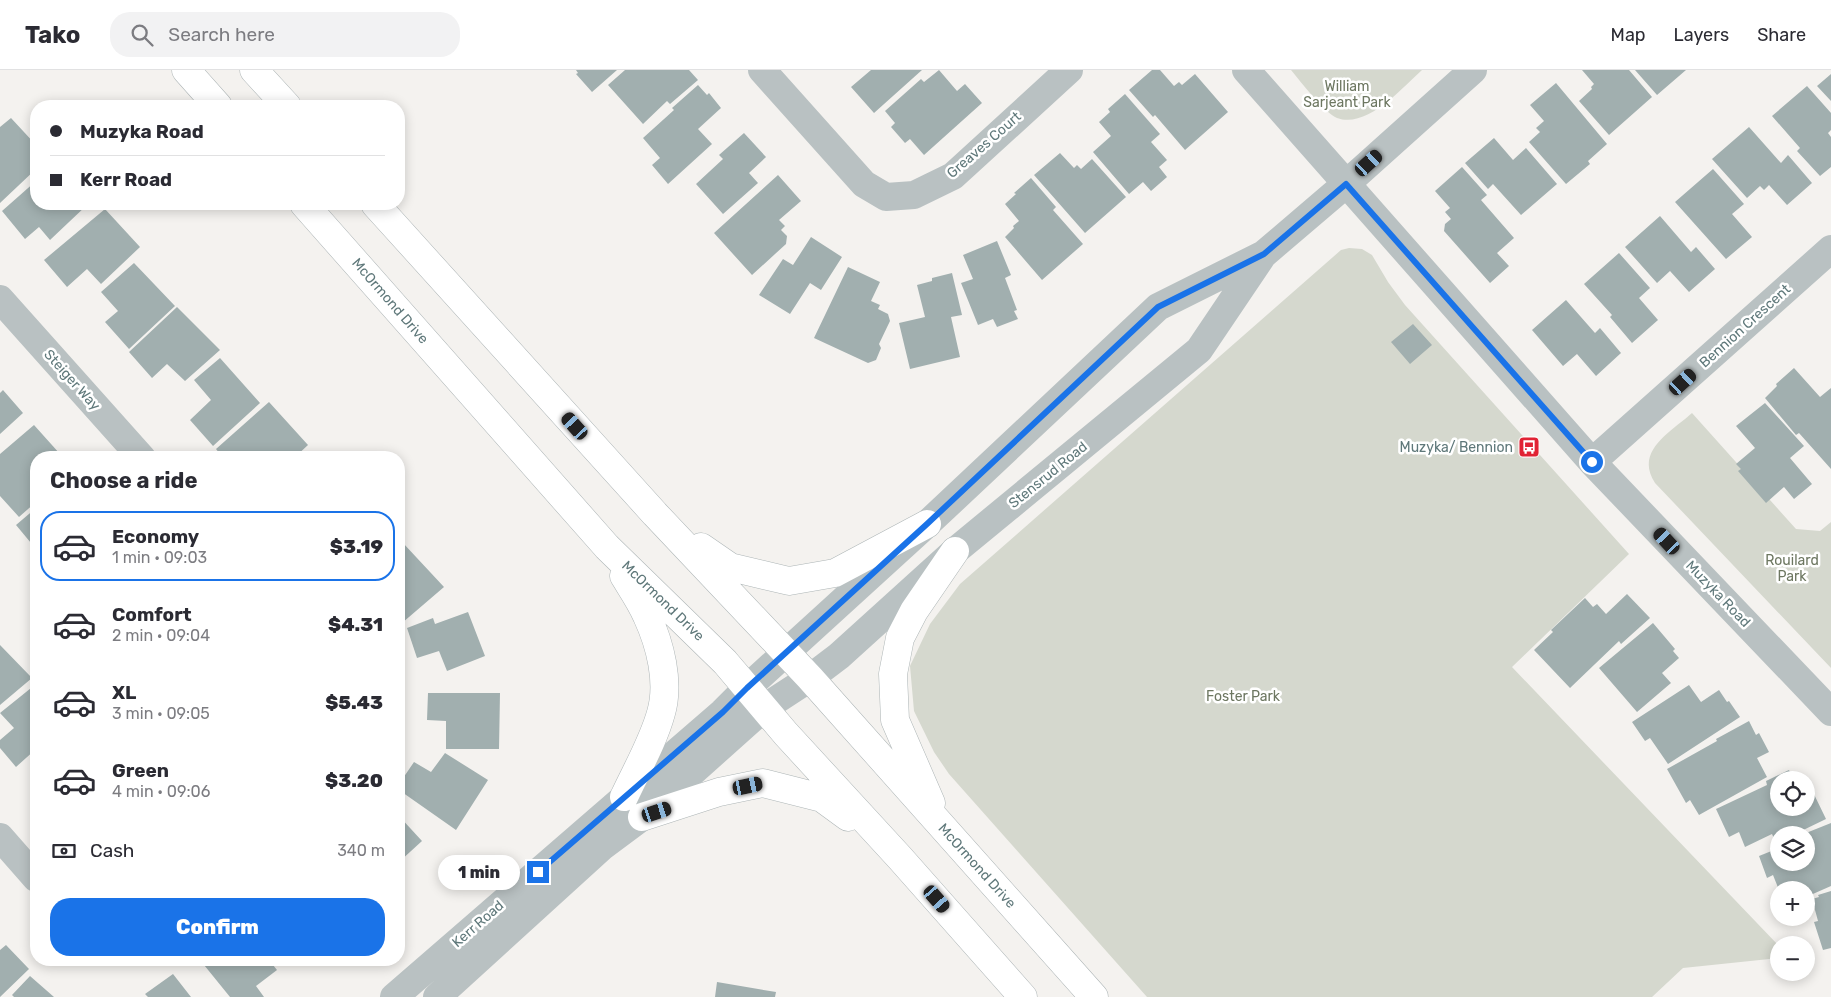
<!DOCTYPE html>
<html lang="en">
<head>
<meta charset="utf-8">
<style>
  body { margin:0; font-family:Rubik,sans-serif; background:#f2f2f3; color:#2b2b33; height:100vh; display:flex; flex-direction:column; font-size:19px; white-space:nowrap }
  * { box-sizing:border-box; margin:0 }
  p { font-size:16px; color:#7c7c81 }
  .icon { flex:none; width:28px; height:28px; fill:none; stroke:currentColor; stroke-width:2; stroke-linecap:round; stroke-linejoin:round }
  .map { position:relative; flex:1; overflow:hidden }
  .drawer { position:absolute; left:30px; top:381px; width:375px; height:515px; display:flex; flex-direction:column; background:#fff; border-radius:20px; box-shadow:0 2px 12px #0003 }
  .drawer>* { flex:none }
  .hud { position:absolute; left:30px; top:30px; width:375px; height:110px; border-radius:20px; box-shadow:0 2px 12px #0003; display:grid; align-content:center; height:110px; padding:0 20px; background:#fff }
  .fabs { position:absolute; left:1770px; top:701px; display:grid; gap:10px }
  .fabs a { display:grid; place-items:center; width:45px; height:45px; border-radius:50%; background:#fff; box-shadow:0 2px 12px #0003; font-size:25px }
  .end { position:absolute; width:22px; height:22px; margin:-11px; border:6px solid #1a73e8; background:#fff; box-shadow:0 0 0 2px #fff }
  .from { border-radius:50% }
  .bubble { position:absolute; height:35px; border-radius:18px; background:#fff; box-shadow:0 2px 12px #0003; font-size:16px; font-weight:800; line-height:35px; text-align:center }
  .car { position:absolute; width:15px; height:30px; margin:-15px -8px; border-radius:6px; box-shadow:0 0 4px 1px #0007; background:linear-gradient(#222 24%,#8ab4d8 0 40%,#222 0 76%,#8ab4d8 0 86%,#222 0) }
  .hud b { display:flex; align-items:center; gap:18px; height:48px; font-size:19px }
  .hud b+b { border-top:1px solid #e1e1e2 }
  .hud i { width:12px; height:12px; background:#2b2b33 }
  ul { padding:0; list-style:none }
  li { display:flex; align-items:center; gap:15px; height:70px; margin:0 10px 8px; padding:0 10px; border:2px solid transparent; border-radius:20px }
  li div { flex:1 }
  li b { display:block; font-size:19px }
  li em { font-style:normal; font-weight:800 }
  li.current { border-color:#1a73e8 }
  li>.icon { width:45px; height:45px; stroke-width:1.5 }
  h2 { padding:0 20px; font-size:22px; line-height:60px }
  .pay { display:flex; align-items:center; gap:12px; height:55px; padding:0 20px; font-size:19px }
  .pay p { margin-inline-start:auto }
  .action { display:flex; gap:10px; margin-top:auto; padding:10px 20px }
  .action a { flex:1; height:58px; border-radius:20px; background:#1a73e8; color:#fff; font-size:20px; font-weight:800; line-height:58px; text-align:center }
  header { display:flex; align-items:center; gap:30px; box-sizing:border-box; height:70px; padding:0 25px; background:#fff; border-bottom:1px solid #e1e1e2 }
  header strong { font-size:24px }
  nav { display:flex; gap:28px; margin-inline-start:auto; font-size:18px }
  .search { width:350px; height:45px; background:#f2f2f3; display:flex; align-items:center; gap:12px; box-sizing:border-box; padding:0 18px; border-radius:20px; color:#7c7c81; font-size:19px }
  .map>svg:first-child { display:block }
</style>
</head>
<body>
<header>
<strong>Tako</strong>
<div class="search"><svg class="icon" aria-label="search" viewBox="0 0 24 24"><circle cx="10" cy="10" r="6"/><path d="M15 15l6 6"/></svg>Search here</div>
<nav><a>Map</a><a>Layers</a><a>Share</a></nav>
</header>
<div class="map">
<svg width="1831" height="927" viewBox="0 0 1831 927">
  <rect width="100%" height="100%" fill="#f4f2ef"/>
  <!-- green -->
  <path fill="#d5d8ce" d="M 1291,0 L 1422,0 C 1402,18 1367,59 1337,48 C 1325,43 1300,11 1291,0 Z
    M 1349,178 L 1362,179 L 1372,185 L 1388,212 L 1405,235 L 1629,484 L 1512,597 L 1779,876 L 1779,888 L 1683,898 L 1652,927 L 1147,927 L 949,704 L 934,682 L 914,641 L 910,596 L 930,554 L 960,514 L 1341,180 Z
    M 1692,343 L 1796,459 L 1820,461 L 1831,452 L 1831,598 L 1655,413 C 1634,381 1671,362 1692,343 Z"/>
  <!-- building -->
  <path fill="#a1afaf" d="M 576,0 L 617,0 L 592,22 L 576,4 L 578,3 Z
    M 625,0 L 689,0 L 698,10 L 670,34 L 667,31 L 643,54 L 608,15 Z
    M 871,0 L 922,0 L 874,43 L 851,17 Z
    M 939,0 L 957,21 L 965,14 L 982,33 L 924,85 L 910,69 L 905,73 L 891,57 L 895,53 L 885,41 L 921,9 L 924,12 Z
    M 1152,0 L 1160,0 L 1174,16 L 1179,12 L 1182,15 L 1195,4 L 1228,42 L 1185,80 L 1155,45 L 1153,47 L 1129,20 Z
    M 1582,0 L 1629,0 L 1652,27 L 1609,65 L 1579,31 L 1592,19 L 1591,17 L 1594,14 Z
    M 1635,0 L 1686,0 L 1657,25 Z
    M 1831,4 L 1831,31 L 1817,16 Z
    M 1556,13 L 1607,74 L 1588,91 L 1590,94 L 1566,114 L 1529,72 L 1540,62 L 1536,58 L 1544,51 L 1530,35 Z
    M 698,15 L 707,25 L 709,23 L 721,38 L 698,59 L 712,74 L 668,114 L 652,95 L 660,88 L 643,68 L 674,40 L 672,38 Z
    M 1807,16 L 1831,43 L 1831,60 L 1828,63 L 1831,67 L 1831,97 L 1820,106 L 1797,81 L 1800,78 L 1772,46 Z
    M 1125,24 L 1160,64 L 1151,72 L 1167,90 L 1159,97 L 1167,107 L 1151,121 L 1143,112 L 1129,124 L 1093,82 L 1111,66 L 1099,52 L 1110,42 L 1108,39 Z
    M 11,48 L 36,75 L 36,99 L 0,133 L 0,57 Z
    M 1749,57 L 1781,93 L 1788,85 L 1812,113 L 1787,135 L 1769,115 L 1764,120 L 1760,116 L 1747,128 L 1712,89 Z
    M 744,63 L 766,87 L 749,103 L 758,113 L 723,144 L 696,114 L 723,89 L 719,85 Z
    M 1494,68 L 1513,90 L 1526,78 L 1557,114 L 1521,145 L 1493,114 L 1488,119 L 1465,93 Z
    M 1060,83 L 1074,98 L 1077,95 L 1081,99 L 1092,89 L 1126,127 L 1085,163 L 1034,105 Z
    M 1462,97 L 1487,125 L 1481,130 L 1514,168 L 1497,183 L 1509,196 L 1490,213 L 1444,161 L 1445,154 L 1451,149 L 1445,142 L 1450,138 L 1435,121 Z
    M 1713,99 L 1744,134 L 1732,144 L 1752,167 L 1726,189 L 1675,132 Z
    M 778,105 L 801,131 L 779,150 L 785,156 L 781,160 L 787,166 L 786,174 L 752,205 L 714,163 Z
    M 1031,108 L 1056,137 L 1053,140 L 1083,174 L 1042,210 L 1005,167 L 1014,158 L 1013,156 L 1019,151 L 1005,134 L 1016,124 L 1014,123 Z
    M 36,111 L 36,134 L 86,134 L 87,135 L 50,170 L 39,157 L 25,169 L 2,141 Z
    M 105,139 L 140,177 L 101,214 L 87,199 L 67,217 L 44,190 Z
    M 1660,146 L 1691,182 L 1696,177 L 1715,199 L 1689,222 L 1670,201 L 1657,213 L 1625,177 Z
    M 811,167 L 842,187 L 821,220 L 810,213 L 790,244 L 759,225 L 783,189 L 793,195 Z
    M 997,171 L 1011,205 L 1005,208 L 1017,240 L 1014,241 L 1018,249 L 997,257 L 993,249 L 978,255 L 961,213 L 973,209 L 963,185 Z
    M 1619,183 L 1650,218 L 1639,228 L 1658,250 L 1632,273 L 1610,247 L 1612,245 L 1584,214 Z
    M 134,193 L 175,236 L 129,279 L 105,252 L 118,241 L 101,222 Z
    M 848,197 L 880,212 L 871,231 L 880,235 L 878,239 L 888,244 L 890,251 L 879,274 L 881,278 L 876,290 L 868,293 L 814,268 Z
    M 952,203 L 962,245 L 951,247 L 960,287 L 910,299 L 899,253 L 925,247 L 917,215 L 932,211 L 932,208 Z
    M 1566,230 L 1595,263 L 1600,258 L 1621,283 L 1596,306 L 1577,284 L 1563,296 L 1532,260 Z
    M 177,237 L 220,280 L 185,311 L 167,294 L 152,308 L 129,282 Z
    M 1413,254 L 1432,275 L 1410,294 L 1391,272 Z
    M 220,288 L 260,333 L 213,376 L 190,350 L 211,330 L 194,310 Z
    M 1794,298 L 1820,327 L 1831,318 L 1831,399 L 1799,363 L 1796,365 L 1765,328 L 1777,316 L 1776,314 Z
    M 3,320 L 23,343 L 0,364 L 0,323 Z
    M 269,332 L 308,375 L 294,388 L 223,388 L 216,379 Z
    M 1765,333 L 1804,376 L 1790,388 L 1812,414 L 1794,429 L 1784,417 L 1766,433 L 1738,401 L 1741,399 L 1736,394 L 1755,378 L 1736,356 Z
    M 34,355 L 60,384 L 55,388 L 36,388 L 36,432 L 19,447 L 0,426 L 0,384 Z
    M 36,438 L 36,479 L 16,455 Z
    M 403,473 L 444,517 L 402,553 L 399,549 L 399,476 Z
    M 1627,524 L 1650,548 L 1621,574 L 1619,571 L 1570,618 L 1534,580 L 1553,562 L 1551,560 L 1585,528 L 1593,537 L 1597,534 L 1606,544 Z
    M 468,542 L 485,586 L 447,601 L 439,581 L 417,588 L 407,558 L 433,548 L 435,554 Z
    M 1653,553 L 1675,579 L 1673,581 L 1679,588 L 1662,603 L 1671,613 L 1637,642 L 1599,598 Z
    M 0,575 L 32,608 L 0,635 Z
    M 36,614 L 36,679 L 16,697 L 0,678 L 0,670 L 14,658 L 0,643 Z
    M 1689,615 L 1701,632 L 1719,620 L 1727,632 L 1729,631 L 1740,647 L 1668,694 L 1650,668 L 1645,671 L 1632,652 Z
    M 428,623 L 500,623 L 499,679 L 446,679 L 446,651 L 427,650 Z
    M 1749,651 L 1756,665 L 1759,663 L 1769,682 L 1757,688 L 1767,707 L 1699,745 L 1690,730 L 1686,733 L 1667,699 L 1717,671 L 1716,669 Z
    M 445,683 L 488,710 L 456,760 L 399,720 L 399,714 L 414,692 L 431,702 Z
    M 1789,700 L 1793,710 L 1779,710 L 1779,738 L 1806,738 L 1806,718 L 1810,716 L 1826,749 L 1793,765 L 1779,765 L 1779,772 L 1776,773 L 1772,764 L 1745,777 L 1739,762 L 1729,767 L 1716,739 L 1767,715 L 1766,711 Z
    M 399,746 L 422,771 L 399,792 Z
    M 1831,753 L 1831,816 L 1806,827 L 1806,820 L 1779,820 L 1773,805 L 1767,808 L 1759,786 L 1779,778 L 1779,792 L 1806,792 L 1806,763 Z
    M 1831,821 L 1831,878 L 1823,880 L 1814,852 L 1818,851 L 1812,829 L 1819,827 L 1818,825 Z
    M 6,875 L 29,899 L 0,927 L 0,880 Z
    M 200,890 L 269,890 L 277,900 L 256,916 L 264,927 L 230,927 Z
    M 173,904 L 191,927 L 148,927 L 145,924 Z
    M 30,906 L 54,927 L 14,927 L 12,925 Z
    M 717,912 L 776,922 L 775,927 L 715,927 Z"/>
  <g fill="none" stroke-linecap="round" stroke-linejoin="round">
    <!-- major casing -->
    <g stroke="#adb5b6" stroke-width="29">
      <path id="major" d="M 186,0 L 218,36
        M 254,0 L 287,36
        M 304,134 L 607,477 L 725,592 L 786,664 L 900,788 L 1023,927
        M 375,134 L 655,444 L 810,608 L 1094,927
        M 701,477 L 730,497 L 789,511 L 835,503 L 927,454
        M 624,727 C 637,699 653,672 661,643 C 670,612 660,574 647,546 C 641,532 632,519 624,506
        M 931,733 L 895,650 L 893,604 L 900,568 L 914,541 L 955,481
        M 642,747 L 719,722 L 763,713 L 822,728 L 848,747"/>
    </g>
    <!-- minor -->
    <path stroke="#b9c1c2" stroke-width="28" d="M 762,0 L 864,114 L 886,127 L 914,125 L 953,106 L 1069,0
      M 1246,0 L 1592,392 L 1831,642
      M 0,229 L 142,388
      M 1592,392 L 1831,179
      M 0,767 L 36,808
      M 394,927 L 723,642 L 747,618 L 927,454 L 1158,237 L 1264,184 L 1346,114 L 1473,0
      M 437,927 L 603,776 L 642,747 L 764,638 L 810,608 L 839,586 L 955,481 L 1199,280 L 1263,185"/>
    <!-- major -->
    <use href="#major" stroke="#fff" stroke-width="28"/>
  </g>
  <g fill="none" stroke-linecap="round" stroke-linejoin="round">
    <!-- route -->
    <path stroke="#1a73e8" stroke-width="6" d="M 538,802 L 723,642 L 747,618 L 927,454 L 1158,237 L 1264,184 L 1346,114 L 1592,392"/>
  </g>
  <!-- icons -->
  <defs>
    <g id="bus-square" transform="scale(1.125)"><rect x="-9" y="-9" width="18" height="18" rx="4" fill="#e12234" stroke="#fff"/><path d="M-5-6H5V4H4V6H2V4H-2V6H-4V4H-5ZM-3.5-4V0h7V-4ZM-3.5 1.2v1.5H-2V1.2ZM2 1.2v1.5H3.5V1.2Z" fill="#fff"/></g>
  </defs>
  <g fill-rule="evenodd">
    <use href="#bus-square" x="1529" y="377"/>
  </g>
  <g text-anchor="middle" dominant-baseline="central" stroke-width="5" stroke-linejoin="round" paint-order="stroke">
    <!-- park labels -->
    <g font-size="14" fill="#6d7761" stroke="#fff">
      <text x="1347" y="16">William<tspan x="1347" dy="16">Sarjeant Park</tspan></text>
      <text x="1792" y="490">Rouilard<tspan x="1792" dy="16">Park</tspan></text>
      <text x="1243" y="626">Foster Park</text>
    </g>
    <!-- street labels -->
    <g font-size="14" fill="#5f787a" stroke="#fff">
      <text transform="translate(984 75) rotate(-41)">Greaves Court</text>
      <text transform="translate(390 231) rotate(49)">McOrmond Drive</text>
      <text transform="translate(1745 256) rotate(-42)">Bennion Crescent</text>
      <text transform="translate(72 310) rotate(48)">Steiger Way</text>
      <text transform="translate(1048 405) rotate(-39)">Stensrud Road</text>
      <text transform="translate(1718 524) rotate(46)">Muzyka Road</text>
      <text transform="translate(663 531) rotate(44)">McOrmond Drive</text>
      <text transform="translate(977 796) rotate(48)">McOrmond Drive</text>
      <text transform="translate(478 854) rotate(-41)">Kerr Road</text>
    </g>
    <!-- poi labels -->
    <g font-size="14" fill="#5f787a" stroke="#fff" text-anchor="end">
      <text x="1513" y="377">Muzyka/ Bennion</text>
    </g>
  </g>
</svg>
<div class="fabs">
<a><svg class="icon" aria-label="locate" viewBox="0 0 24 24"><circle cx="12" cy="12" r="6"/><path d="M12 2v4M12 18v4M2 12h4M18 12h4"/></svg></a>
<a><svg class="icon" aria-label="layers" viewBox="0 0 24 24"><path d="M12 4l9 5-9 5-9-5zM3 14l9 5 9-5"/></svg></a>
<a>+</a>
<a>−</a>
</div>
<i class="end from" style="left:1592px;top:392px"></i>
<i class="end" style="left:538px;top:802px"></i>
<div class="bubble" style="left:438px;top:785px;width:82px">1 min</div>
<i class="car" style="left:1369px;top:93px;rotate:48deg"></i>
<i class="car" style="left:1683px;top:312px;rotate:48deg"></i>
<i class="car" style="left:575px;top:356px;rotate:318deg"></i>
<i class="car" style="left:1667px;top:471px;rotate:317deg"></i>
<i class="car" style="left:748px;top:716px;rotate:78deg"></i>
<i class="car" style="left:657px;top:742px;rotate:72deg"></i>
<i class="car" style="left:937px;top:829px;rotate:139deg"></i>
<div class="hud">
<b><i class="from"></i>Muzyka Road</b>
<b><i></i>Kerr Road</b>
</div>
<section class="drawer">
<h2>Choose a ride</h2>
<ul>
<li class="current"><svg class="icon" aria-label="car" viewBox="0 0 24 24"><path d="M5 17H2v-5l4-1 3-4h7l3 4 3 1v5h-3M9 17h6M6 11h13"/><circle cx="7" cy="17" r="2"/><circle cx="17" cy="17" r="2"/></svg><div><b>Economy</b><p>1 min · 09:03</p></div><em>$3.19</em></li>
<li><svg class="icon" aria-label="car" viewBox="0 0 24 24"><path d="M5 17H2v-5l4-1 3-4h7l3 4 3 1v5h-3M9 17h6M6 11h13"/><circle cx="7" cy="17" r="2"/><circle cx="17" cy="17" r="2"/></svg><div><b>Comfort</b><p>2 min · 09:04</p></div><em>$4.31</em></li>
<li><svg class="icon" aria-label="car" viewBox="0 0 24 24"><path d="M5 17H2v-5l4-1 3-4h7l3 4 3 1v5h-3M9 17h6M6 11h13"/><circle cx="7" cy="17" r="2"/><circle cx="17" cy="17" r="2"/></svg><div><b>XL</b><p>3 min · 09:05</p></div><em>$5.43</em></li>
<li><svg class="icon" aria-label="car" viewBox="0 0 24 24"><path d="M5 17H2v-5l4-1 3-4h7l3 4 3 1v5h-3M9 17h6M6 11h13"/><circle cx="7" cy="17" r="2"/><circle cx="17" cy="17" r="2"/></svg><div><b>Green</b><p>4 min · 09:06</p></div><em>$3.20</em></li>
</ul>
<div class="pay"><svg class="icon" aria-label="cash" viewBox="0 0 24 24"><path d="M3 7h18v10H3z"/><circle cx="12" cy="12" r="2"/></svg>Cash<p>340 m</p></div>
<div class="action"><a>Confirm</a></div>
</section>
</div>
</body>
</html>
